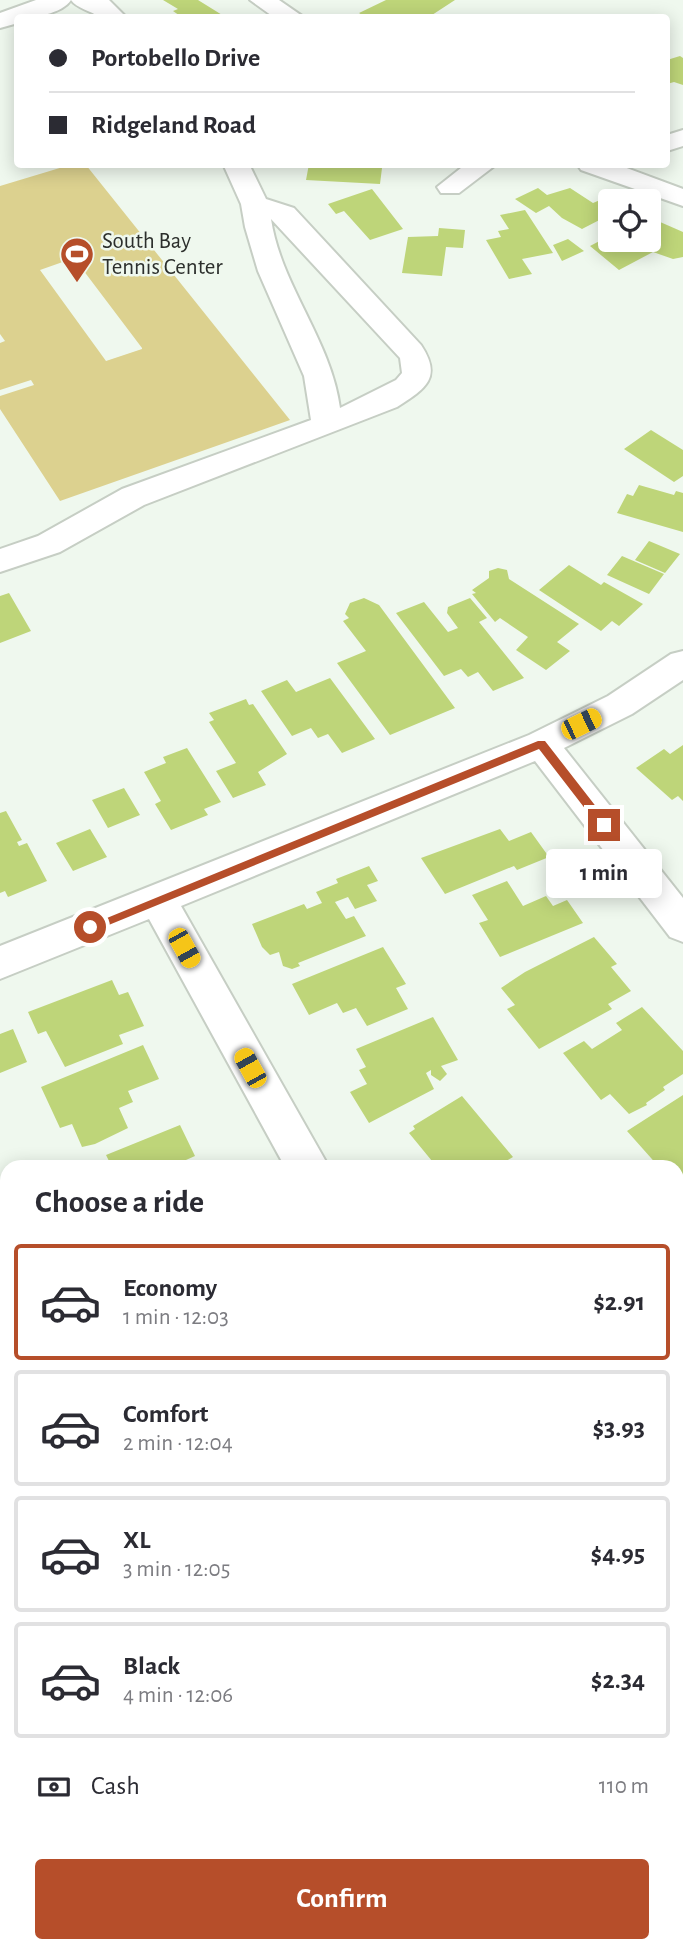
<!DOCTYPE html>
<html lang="en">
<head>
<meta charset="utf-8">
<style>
  body { margin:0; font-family:"Alegreya Sans",sans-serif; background:#f2f2f3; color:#2b2b33; height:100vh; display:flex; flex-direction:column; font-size:26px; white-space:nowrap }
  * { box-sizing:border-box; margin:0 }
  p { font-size:23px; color:#7c7c81 }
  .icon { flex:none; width:38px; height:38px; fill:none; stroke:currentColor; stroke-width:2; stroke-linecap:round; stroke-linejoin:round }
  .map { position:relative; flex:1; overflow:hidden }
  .sheet { position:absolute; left:0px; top:1160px; width:684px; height:793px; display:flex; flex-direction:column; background:#fff; border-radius:21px 21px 0 0; box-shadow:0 4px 18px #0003 }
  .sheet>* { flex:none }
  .hud { position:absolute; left:14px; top:14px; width:656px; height:154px; border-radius:7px; box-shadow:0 4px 18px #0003; display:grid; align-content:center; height:154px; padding:0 35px; background:#fff }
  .fabs { position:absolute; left:598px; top:189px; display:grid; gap:14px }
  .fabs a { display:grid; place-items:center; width:63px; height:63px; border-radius:7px; background:#fff; box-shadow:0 4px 18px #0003; font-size:35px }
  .end { position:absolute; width:32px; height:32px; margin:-16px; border:9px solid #b64e2a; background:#fff; box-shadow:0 0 0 4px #fff }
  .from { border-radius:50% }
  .bubble { position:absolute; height:49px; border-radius:7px; background:#fff; box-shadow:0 4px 18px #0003; font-size:23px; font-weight:700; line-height:49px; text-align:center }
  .car { position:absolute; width:21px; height:42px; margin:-21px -10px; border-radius:9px; box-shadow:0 0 5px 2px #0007; background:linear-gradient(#f5c518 24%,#345 0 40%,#f5c518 0 76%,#345 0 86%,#f5c518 0) }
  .hud b { display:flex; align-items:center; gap:24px; height:66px; font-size:26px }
  .hud b+b { border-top:2px solid #e1e1e2 }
  .hud i { width:18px; height:18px; background:#2b2b33 }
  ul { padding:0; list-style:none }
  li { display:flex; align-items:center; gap:21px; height:116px; margin:0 14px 10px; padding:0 21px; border:4px solid #e1e1e2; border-radius:7px }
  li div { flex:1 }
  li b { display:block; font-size:26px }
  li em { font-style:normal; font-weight:700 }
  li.current { border-color:#b64e2a }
  li>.icon { width:63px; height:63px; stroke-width:1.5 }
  h2 { padding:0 35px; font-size:32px; line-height:84px }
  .pay { display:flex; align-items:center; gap:18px; height:77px; padding:0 35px; font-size:26px }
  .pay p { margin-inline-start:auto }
  .button { display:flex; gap:14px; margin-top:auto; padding:14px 35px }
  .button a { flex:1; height:80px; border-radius:7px; background:#b64e2a; color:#fff; font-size:28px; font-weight:700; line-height:80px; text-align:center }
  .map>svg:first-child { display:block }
</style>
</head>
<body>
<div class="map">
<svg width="683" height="1952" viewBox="0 0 683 1952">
  <rect width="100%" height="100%" fill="#eff8ee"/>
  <!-- green -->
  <path fill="#dcd18f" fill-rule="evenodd" d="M 73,164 L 86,165 L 290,420 L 60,501 L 0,409 L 0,396 L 34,385 L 31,380 L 0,390 L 0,343 L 5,341 L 0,334 L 0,186 ZM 74,258 L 142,348 L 142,349 L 106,361 L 40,270 Z"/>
  <!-- building -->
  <path fill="#bed579" d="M 163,0 L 198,0 L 227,18 L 183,18 L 173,11 L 178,9 Z
    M 386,0 L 455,0 L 432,15 L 421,18 L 366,18 L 359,13 Z
    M 680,56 L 683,58 L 683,85 L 674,82 L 667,84 L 667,60 Z
    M 309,164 L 358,164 L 358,167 L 382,168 L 380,184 L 306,180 Z
    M 538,188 L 547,195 L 570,188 L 593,203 L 600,200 L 611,206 L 611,214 L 582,229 L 562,218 L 549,206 L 536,213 L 515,199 Z
    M 372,189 L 403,229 L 370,240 L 344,211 L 336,214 L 328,204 Z
    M 525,210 L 553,253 L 522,259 L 532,274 L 509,279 L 486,240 L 501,237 L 498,231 L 509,229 L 500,215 Z
    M 651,218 L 683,232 L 683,257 L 673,259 L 653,252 L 619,270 L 590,246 L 611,235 L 611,240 L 649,240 Z
    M 439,228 L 465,230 L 463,248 L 446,247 L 442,276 L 402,273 L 408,237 L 438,236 Z
    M 568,239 L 584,251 L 562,261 L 553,245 Z
    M 651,430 L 683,450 L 683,476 L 674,482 L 624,449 Z
    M 639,485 L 674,495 L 676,491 L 683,493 L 683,532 L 617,513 L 627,494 L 633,496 Z
    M 649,541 L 680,554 L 665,573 L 635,560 Z
    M 622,556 L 664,574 L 649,594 L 607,575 Z
    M 569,565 L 601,585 L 604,582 L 643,604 L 619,626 L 612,621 L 601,631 L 539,590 Z
    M 498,568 L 507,570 L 509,579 L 579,624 L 557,642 L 570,651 L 546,670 L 516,650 L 528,637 L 500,618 L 495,622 L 472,594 L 476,593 L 472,590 L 489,578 L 489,571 Z
    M 9,593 L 31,631 L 0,643 L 0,596 Z
    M 364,598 L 379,605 L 455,708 L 390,735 L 337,663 L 366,651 L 343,621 L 349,618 L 345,614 L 350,603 Z
    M 470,598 L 487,618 L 479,622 L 524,678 L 493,691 L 478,672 L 468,677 L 461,669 L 444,676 L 396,613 L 424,602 L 448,632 L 458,628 L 447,613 L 448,607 Z
    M 330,678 L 375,739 L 342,753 L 328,734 L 318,738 L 311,728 L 292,736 L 261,691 L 287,680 L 296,692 Z
    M 246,699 L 249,705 L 253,704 L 287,754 L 258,772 L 266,785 L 233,798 L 216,771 L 236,763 L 209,722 L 214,720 L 209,713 Z
    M 683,745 L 683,801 L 678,796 L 672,800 L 636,768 L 664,749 L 670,754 Z
    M 187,748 L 221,802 L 204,809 L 208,815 L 171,830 L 155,804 L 161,801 L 144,772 L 166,763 L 163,757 Z
    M 124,788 L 140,815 L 108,828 L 92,800 Z
    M 6,811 L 22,840 L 17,842 L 19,846 L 27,843 L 47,881 L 8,897 L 5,891 L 0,893 L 0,813 Z
    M 90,829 L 107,857 L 73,871 L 56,843 Z
    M 500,829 L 509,841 L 531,832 L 549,857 L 517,870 L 514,866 L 445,894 L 421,858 Z
    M 369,866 L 378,881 L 367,885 L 377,901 L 355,909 L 348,897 L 335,902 L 346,919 L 354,916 L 366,936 L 298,963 L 300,966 L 292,969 L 283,966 L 279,952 L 270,955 L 262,947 L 252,924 L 304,904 L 307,909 L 322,903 L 316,892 L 338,883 L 336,879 Z
    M 507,881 L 523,906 L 546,896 L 553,906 L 567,900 L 583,923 L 500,957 L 479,923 L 488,920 L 472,895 Z
    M 594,937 L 617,964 L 611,967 L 631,991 L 608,1004 L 612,1009 L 539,1049 L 507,1009 L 515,1005 L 501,988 L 525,972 Z
    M 383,947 L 406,984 L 396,988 L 408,1009 L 367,1026 L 356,1008 L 343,1013 L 337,1003 L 309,1015 L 292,984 Z
    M 112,980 L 119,995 L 128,992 L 144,1026 L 119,1035 L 123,1044 L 65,1067 L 46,1031 L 38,1034 L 28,1012 Z
    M 642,1007 L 683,1051 L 683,1074 L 663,1087 L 665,1090 L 646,1103 L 647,1105 L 629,1114 L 610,1094 L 601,1100 L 563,1053 L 584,1041 L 592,1049 L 622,1030 L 616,1023 Z
    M 433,1017 L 458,1060 L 441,1066 L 447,1074 L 440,1081 L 431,1075 L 431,1070 L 426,1073 L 434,1089 L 369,1123 L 350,1092 L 367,1084 L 359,1070 L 366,1067 L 356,1049 Z
    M 13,1029 L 27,1062 L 0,1073 L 0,1034 Z
    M 143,1045 L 159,1079 L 128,1091 L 133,1102 L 119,1108 L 128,1128 L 95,1144 L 82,1147 L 72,1124 L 60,1128 L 41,1087 Z
    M 683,1095 L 683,1195 L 677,1188 L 677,1167 L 659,1167 L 627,1131 Z
    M 462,1096 L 513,1157 L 496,1167 L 423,1167 L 432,1161 L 409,1133 L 415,1129 L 413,1126 Z
    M 180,1125 L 195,1156 L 177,1164 L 178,1167 L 112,1167 L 106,1155 Z
    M 6,1327 L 7,1397 L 0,1401 L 0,1331 Z
    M 677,1354 L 683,1357 L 683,1433 L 677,1437 Z
    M 683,1452 L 683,1512 L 677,1505 L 677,1456 Z
    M 7,1463 L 7,1514 L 0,1502 L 0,1468 Z
    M 683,1925 L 683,1952 L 668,1952 L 671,1946 L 677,1946 L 677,1935 Z
    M 256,1946 L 302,1946 L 295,1952 L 260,1952 Z
    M 335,1946 L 429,1946 L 433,1952 L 338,1952 Z
    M 444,1946 L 477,1946 L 480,1952 L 437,1952 Z"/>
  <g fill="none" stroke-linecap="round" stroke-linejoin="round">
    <!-- minor casing -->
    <g stroke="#c6cec4" stroke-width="4">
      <path id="minor" d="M 36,0 L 109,0 L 127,18 L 100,18 C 91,10 77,9 71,0 C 62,14 33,18 18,18 L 18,23 L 0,28 L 0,13 Z
        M 250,0 L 279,0 L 305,18 L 275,18 Z
        M 683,130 L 683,146 L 667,151 L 667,135 Z
        M 223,164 L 249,164 L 266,199 L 294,208 L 421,345 C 443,378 425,389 397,407 L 144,505 L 60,552 L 0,572 L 0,549 L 38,536 L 122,489 L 311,420 L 304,376 L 258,271 L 245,227 L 241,204 ZM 271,219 L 400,358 L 402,373 L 396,380 L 340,408 C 331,340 281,286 271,219 Z
        M 466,164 L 497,164 L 459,193 L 441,193 L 437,187 Z
        M 577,164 L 616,164 L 683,189 L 683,206 L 581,170 Z
        M 683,651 L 683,680 L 632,714 L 564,748 L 683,898 L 683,942 L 670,937 L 535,761 L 181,906 L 329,1167 L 285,1167 L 149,919 L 0,979 L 0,946 L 529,735 L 608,696 L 671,654 Z
        M 677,1637 L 683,1639 L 683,1692 L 677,1690 Z
        M 0,1705 L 7,1708 L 7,1768 L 0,1765 Z
        M 93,1946 L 146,1946 L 148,1952 L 95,1952 Z"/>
    </g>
    <!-- minor -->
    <use href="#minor" fill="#fff" fill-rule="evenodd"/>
  </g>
  <!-- route -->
  <path fill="#b64e2a" d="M 538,741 L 545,741 L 608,822 L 608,828 L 600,828 L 539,749 L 94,931 L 86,931 L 85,927 Z"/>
  <!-- icons -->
  <defs>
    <g id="stadium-pin" transform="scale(1.75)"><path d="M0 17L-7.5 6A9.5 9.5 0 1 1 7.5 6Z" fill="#b64e2a" stroke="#eff8ee"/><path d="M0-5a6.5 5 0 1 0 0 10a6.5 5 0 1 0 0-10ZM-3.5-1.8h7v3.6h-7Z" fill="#fff"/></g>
  </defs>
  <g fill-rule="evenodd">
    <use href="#stadium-pin" x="77" y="254"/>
  </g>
  <g text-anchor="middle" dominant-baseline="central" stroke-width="5" stroke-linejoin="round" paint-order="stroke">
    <!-- far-poi labels -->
    <g font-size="23" fill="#2c2f2c" stroke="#eff8ee" text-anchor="start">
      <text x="102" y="241">South Bay<tspan x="102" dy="26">Tennis Center</tspan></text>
    </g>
  </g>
</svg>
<div class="fabs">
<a><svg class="icon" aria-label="locate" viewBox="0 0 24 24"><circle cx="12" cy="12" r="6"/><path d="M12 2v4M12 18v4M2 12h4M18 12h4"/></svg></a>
</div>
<i class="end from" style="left:90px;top:927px"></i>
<i class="end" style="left:604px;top:825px"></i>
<div class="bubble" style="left:546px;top:849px;width:116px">1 min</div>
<i class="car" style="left:581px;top:724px;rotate:64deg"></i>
<i class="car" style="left:184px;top:948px;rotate:151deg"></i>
<i class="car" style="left:250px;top:1068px;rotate:331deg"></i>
<div class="hud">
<b><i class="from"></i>Portobello Drive</b>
<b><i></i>Ridgeland Road</b>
</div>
<section class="sheet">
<h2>Choose a ride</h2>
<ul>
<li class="current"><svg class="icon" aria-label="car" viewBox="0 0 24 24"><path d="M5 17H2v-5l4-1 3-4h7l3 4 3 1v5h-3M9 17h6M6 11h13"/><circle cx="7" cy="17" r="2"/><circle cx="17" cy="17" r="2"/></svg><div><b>Economy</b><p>1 min · 12:03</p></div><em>$2.91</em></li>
<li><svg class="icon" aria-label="car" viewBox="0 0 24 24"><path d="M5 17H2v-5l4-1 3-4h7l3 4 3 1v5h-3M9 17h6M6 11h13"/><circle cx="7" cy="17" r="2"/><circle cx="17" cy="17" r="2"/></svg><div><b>Comfort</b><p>2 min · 12:04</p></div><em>$3.93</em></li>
<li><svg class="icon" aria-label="car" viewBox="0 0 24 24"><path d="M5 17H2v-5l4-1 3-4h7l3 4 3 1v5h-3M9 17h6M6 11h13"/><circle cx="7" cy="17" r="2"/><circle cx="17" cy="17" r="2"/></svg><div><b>XL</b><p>3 min · 12:05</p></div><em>$4.95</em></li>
<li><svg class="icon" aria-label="car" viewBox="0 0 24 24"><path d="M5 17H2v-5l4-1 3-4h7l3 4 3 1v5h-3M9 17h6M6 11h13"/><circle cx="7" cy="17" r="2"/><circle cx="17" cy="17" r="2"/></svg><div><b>Black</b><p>4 min · 12:06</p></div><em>$2.34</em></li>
</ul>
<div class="pay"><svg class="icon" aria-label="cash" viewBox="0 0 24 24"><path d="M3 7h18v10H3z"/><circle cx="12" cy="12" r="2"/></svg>Cash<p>110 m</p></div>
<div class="button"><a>Confirm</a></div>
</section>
</div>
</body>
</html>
